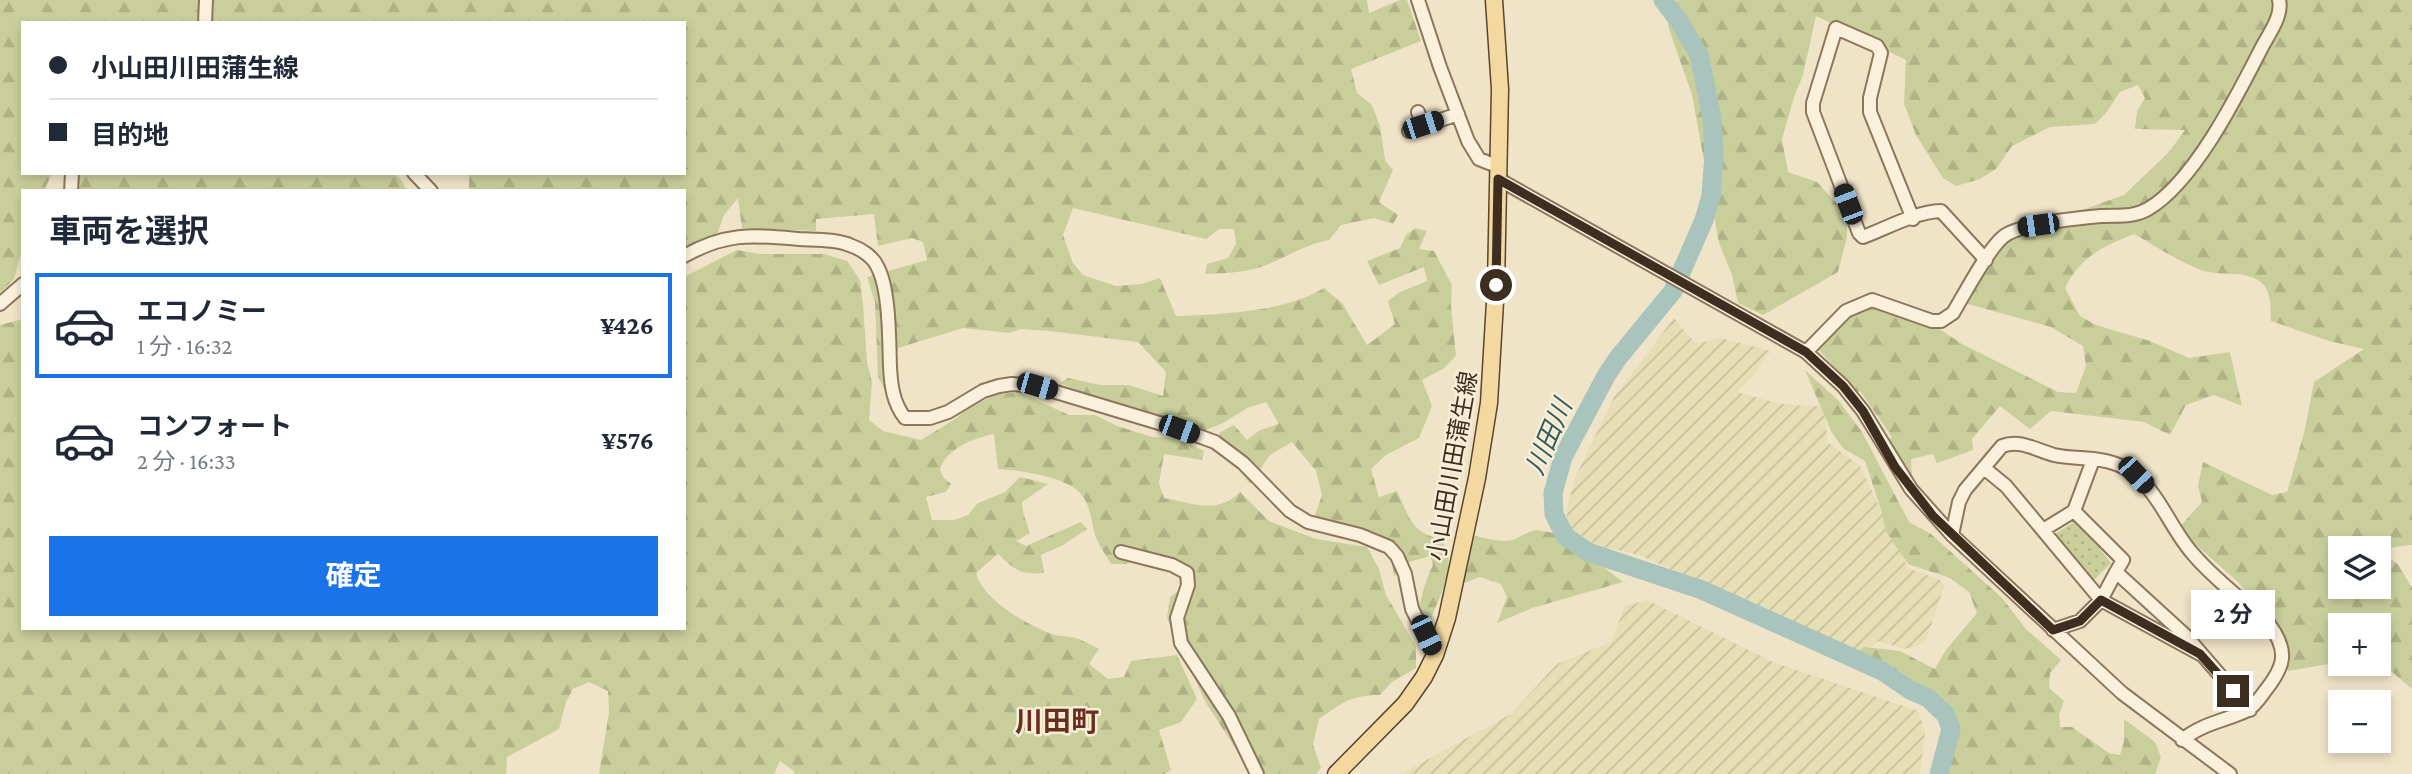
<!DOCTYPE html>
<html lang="ja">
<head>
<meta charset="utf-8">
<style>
  body { margin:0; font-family:"Crimson Pro","Noto Sans JP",serif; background:#f2f2f3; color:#1f2937; height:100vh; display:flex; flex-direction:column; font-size:26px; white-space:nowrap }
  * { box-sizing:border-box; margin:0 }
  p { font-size:23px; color:#747a83 }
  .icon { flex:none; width:38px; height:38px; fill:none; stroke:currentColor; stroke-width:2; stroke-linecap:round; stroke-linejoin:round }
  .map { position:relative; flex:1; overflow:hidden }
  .drawer { position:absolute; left:21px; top:189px; width:665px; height:441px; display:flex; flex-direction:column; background:#fff; border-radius:0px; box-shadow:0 4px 10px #0003 }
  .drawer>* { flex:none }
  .top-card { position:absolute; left:21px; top:21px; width:665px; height:154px; border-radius:0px; box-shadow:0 4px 10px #0003; display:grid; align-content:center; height:154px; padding:0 28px; background:#fff }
  .tools { position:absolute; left:2328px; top:536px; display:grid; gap:14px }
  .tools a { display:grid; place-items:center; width:63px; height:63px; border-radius:0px; background:#fff; box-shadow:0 4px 10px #0003; font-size:35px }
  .end { position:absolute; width:32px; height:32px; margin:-16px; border:9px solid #3d2e20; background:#fff; box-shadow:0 0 0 4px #fff }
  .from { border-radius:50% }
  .bubble { position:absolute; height:49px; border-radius:0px; background:#fff; box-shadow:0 4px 10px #0003; font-size:23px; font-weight:700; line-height:49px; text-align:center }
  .car { position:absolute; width:21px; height:42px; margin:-21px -10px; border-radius:9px; box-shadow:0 0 5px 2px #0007; background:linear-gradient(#222 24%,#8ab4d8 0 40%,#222 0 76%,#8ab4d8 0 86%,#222 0) }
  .top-card b { display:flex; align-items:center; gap:24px; height:66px; font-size:26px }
  .top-card b+b { border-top:2px solid #e0e1e3 }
  .top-card i { width:18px; height:18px; background:#1f2937 }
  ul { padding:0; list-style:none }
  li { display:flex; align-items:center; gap:21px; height:105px; margin:0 14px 10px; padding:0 14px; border:4px solid transparent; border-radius:0px }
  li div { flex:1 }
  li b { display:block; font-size:26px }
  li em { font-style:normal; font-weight:700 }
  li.on { border-color:#1a73e8 }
  li>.icon { width:63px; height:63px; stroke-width:1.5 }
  h2 { padding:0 28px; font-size:32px; line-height:84px }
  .cta { display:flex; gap:14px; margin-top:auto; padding:14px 28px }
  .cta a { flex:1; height:80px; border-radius:0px; background:#1a73e8; color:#fff; font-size:28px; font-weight:700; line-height:80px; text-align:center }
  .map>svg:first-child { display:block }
</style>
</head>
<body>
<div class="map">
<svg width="2412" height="774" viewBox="0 0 2412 774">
  <defs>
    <pattern id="farmland-furrows" width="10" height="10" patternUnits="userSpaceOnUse" patternTransform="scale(1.75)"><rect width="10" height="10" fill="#e6deb5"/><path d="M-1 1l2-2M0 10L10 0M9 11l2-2" fill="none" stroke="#c6bf9b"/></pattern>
    <pattern id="green-dots" width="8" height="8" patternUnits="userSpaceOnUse" patternTransform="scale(1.75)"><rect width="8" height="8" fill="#c9cf9b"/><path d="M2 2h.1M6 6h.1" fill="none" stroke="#aeb285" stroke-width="1.8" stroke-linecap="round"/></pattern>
    <pattern id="forest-firs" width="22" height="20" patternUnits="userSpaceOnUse" patternTransform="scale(1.75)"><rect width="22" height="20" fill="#c9cf9b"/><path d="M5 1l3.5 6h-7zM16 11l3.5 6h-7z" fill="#aeb285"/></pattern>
  </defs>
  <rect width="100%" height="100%" fill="#f0e4c8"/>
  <!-- farmland -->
  <path fill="url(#farmland-furrows)" d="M 1674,318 L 1693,341 L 1700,343 L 1720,338 L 1771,351 L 1750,379 L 1737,392 L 1781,404 L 1825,407 L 1827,442 L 1860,466 L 1908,568 L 1940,580 L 1944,586 L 1926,641 L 1918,646 L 1904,649 L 1878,641 L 1860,656 L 1640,555 L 1594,545 L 1571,529 L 1567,520 L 1567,509 L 1576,476 L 1614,397 Z
    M 1647,600 L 1773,662 L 1918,711 L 1925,732 L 1920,774 L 1401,774 L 1511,714 L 1557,664 L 1611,642 L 1625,606 Z"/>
  <!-- green -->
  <path fill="url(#green-dots)" d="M 2077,520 L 2111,563 L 2092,582 L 2055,534 Z"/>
  <!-- forest -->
  <path fill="url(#forest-firs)" d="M 0,0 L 1367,0 L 1369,13 L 1400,0 L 1407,0 L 1421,41 L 1351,69 L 1357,93 L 1372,105 L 1380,126 L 1385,160 L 1393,170 L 1379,202 L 1398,215 L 1393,224 L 1374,218 L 1341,225 L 1329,240 C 1305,244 1284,259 1261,267 C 1242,273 1224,273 1205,274 L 1207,264 L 1228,258 L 1236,244 L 1234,229 L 1219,229 L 1206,239 L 1073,208 L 1063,235 L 1073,263 L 1083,275 L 1116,286 L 1141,284 L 1160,278 L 1176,316 C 1223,314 1284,312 1324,288 L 1342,303 L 1367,345 L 1395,324 L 1388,301 L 1400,292 L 1427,281 L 1424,267 L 1379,285 L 1367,261 L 1400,248 L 1406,235 L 1415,228 L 1427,231 L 1419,249 L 1434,251 L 1452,285 L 1451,305 L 1456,356 L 1443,369 L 1422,380 L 1432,406 L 1419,438 L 1386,455 L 1371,469 L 1379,497 L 1397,491 C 1404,506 1409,523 1422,532 C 1428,536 1436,537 1441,542 C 1463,560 1431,614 1423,637 L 1414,626 C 1420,605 1423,585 1433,565 L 1430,556 L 1409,562 L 1394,576 L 1392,563 L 1377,533 L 1314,518 L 1322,495 L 1316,471 L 1292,442 L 1270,455 L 1250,484 L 1234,464 L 1220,451 L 1219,433 L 1234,425 L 1247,440 L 1260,430 L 1279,424 L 1266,402 L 1247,408 L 1223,423 L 1204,431 L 1154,429 L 1107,415 L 1106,404 L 1060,383 L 1068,378 L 1100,385 L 1129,385 L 1163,396 L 1166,372 L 1138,342 L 1050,331 L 1021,329 L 1010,333 L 963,328 L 898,348 L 887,396 L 878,376 L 875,302 L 867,277 L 927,260 L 923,242 L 912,238 L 878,246 L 874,214 L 816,219 L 816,231 L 742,228 L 738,198 L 724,215 L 718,232 L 684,264 L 684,191 L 469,191 L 469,173 L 684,173 L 684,23 L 23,23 L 23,173 L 52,173 L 44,191 L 23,191 L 23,246 L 14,279 L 0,293 Z
    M 1677,0 L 2412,0 L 2412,545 L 2378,549 L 2340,548 L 2340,586 L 2378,586 L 2378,550 L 2398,564 L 2412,588 L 2412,689 L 2378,660 L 2378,625 L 2340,625 L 2340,662 L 2289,671 L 2282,666 L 2268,617 L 2238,582 L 2178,529 L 2202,502 L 2198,486 L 2203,462 L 2272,495 L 2287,492 L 2304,433 L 2314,382 L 2364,349 L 2329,341 L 2271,321 C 2270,309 2272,294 2263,284 C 2249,269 2219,277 2201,270 C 2178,261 2155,246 2134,234 C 2102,247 2081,256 2065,288 L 2080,316 L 2096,325 L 2150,341 L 2189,358 L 2230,352 L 2242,406 L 2214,395 L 2186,405 L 2170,435 L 2144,422 L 2051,411 L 2030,429 L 2000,406 L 1972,439 L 1973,450 L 1937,463 L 1933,454 L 1911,459 L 1912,477 L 1889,440 L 1892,437 L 1860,391 L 1857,392 L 1818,349 L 1850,315 L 1869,305 L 1938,328 L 1962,344 L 2058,392 L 2076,393 L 2086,366 L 2083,346 L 2051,327 L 1964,303 L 2010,236 L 2124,195 L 2169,152 L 2185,130 L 2135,129 L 2137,111 L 2145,98 L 2138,85 L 2120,92 L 2106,113 L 2095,124 L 2050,127 L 2012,146 L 1996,169 L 1980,179 L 1956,186 L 1943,178 L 1916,135 L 1904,104 L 1906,60 L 1816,16 L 1803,75 L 1794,97 L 1782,139 L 1788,172 L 1817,182 L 1847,215 L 1847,237 L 1838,272 L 1763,315 L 1738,303 L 1732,275 L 1719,243 L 1692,95 L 1668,26 Z
    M 64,173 L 393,173 L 402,181 L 407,191 L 70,191 Z
    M 737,250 L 760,254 L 824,254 L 847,261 L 860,280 L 863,305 L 867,362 L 872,382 L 869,420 L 883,431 L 921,440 L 952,421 L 974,404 L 1000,394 L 1019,392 L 1069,415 L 1095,415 L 1117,426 L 1152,437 L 1177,438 L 1204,451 L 1202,460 L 1164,454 L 1159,483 L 1164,498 C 1192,503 1218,515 1240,492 L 1269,521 L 1316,539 L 1367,547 L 1379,569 L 1386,595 L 1416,646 L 1416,668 L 1392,682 L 1380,695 C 1351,695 1342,703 1319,719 L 1313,744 L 1321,768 L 1316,774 L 1252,774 L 1206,703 L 1167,618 L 1170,597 L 1188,584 L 1187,573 L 1142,556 L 1127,564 L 1111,564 C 1106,555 1099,546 1095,535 C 1091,521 1091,506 1081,494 C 1068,477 1019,470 998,469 L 994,434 C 974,438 945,449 940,470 L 944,478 L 951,484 L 946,492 L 926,497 L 932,520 L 955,520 L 968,515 L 978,503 L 1005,492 L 1020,477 L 1048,484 L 1022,502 L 1023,512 L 1030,533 L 1016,541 L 1026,546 L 1081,522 L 1087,529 L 1063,545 L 1041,555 L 1044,573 C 1020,575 1015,570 998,554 L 976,573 C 983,600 1027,625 1052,634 C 1061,637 1071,636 1079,639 C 1086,642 1093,646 1099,649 L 1089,664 L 1108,679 L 1124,677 L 1131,661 L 1177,655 L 1197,699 L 1181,722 L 1159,730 L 1171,770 L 1165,774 L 794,774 L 794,771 L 780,761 L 774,774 L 599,774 L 609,712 L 608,691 L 589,682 L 573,689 L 566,702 L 559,729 L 507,757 L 506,774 L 0,774 L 0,325 L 23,319 L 23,628 L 684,628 L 684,277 Z
    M 1805,370 L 1838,400 L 1862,432 L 1909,522 L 1931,534 L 2002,598 L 2026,629 L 2061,660 L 2050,673 L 2049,688 L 2064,701 L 2059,715 L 2060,727 L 2072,727 L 2109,753 L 2120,755 L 2124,741 L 2124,719 L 2155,742 L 2161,757 L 2155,774 L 1946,774 L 1950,740 L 1942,710 L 1928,692 L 1844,663 L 1864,647 L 1900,651 L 1935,669 L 1945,651 L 1977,613 L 1969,592 L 1950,578 L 1908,564 L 1886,532 L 1882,513 L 1865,461 L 1844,449 L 1832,433 Z
    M 1536,530 L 1554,533 L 1571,549 L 1602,566 L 1623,582 L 1532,608 L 1497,623 L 1507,597 L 1501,584 L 1480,577 L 1461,584 L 1470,544 L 1475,536 C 1487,538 1504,544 1515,539 C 1523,535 1528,532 1536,530 Z"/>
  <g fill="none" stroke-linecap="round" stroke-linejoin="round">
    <!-- river -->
    <path stroke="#a9c4bc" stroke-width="19" d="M 1663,0 L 1679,21 L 1699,55 L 1712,118 L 1714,154 L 1711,196 L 1704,220 L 1673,291 L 1618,358 L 1606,376 L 1563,457 L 1553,493 L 1554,514 L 1565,536 L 1588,552 L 1702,590 L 1882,671 L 1910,690 L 1928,698 L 1946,715 L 1951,729 L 1939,774"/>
    <!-- minor casing -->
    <g stroke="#8d765c" stroke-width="16">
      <path id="minor" d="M 1418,0 L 1440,67 L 1468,141 L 1479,159 L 1499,167
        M 205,23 L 206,0
        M 1418,112 L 1423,125
        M 1409,131 L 1458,114
        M 414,173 L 431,191
        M 1498,179 L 1806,352 L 1843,386 L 1863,411 L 1911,489 L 1952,535 L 2122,693 L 2230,774
        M 71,191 L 72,173
        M 1913,219 L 1870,112 L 1870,98 L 1881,53 L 1877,46 L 1836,28 L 1813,103 L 1813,112 L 1859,233 L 1863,237 C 1887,228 1915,212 1941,211 L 1986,260
        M 684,256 C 727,232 752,235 799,239 C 817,240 836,239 852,246 C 861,249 873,257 877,266 C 890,289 889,340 890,367 C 891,385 893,403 905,418 L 930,418 L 948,412 L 983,391 L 999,386 L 1012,384 L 1036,386 L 1179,429 L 1215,442 L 1243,463 L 1290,511 L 1308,522 L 1360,535 L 1389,547 L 1397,556 L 1405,574 L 1412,609 L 1435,655
        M 0,304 L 23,284
        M 1806,352 L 1846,311 L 1872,300 L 1932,321 L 1941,321 L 1953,313 C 1964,295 1988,249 2003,237 C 2018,224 2079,218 2101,216 C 2118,215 2132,218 2148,209 C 2194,182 2237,96 2261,49 C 2268,35 2283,16 2279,0
        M 1984,468 L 2006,486 L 2101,600 L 2200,654
        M 2074,511 L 2123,560 L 2116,572
        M 2043,530 L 2074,511 L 2093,460
        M 1952,535 L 1959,502 L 1965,490 L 2002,446 C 2020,439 2036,450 2054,455 C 2076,460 2102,456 2123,467 C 2158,486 2168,526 2193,554 C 2215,580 2244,601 2269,624 C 2289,651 2285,666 2265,691 C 2260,698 2254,707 2246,711 C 2224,721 2201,724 2182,740
        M 1121,552 L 1172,565 L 1187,573 L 1188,585 L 1177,618 L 1181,643 L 1229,716 L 1257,774
        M 2053,630 L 2080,621 L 2101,600 L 2116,572 L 2186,636 L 2250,710"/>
    </g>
    <!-- major casing -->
    <g stroke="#5b4430" stroke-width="19">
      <path id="major" d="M 1336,774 L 1405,704 L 1424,677 L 1435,655 L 1447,618 L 1477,478 L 1489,403 L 1496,285 L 1500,89 L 1494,0"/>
    </g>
    <!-- minor -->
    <use href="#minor" stroke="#faf1dc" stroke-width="12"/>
    <!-- major -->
    <use href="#major" stroke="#f3d9a0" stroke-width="16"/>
  </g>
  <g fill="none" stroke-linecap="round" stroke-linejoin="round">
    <!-- route -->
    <path stroke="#3d2e20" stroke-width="9" d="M 1496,285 L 1498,179 L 1806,352 L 1843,386 L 1863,411 L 1895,467 L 1933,516 L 2053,630 L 2080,621 L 2101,600 L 2200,654 L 2233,691"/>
  </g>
  <g text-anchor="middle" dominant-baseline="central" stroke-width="5" stroke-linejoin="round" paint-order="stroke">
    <!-- street labels -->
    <g font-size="24" fill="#3d2e20" stroke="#f7eed8">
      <text transform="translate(1452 466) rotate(-80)">小山田川田蒲生線</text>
    </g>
    <!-- water labels -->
    <g font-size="26" font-style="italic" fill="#2f5d5a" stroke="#f7eed8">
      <text transform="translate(1549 437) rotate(-67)">川田川</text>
    </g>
    <!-- quarter labels -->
    <g font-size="28" font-weight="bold" fill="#6b2e1e" stroke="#f7eed8">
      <text x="1057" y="721">川田町</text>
    </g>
  </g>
</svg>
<div class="tools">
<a><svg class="icon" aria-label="layers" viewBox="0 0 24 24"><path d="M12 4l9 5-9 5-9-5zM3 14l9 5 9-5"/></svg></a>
<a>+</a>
<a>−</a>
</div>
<i class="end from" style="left:1496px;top:285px"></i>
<i class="end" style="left:2233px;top:691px"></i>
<div class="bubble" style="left:2191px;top:590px;width:84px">2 分</div>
<i class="car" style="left:1423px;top:125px;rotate:72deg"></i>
<i class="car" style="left:1848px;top:204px;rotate:339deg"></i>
<i class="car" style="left:2038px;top:225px;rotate:262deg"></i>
<i class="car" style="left:1037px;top:386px;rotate:106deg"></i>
<i class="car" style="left:1179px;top:429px;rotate:110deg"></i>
<i class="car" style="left:2136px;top:475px;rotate:137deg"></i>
<i class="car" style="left:1426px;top:635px;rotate:155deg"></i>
<div class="top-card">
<b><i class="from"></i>小山田川田蒲生線</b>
<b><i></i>目的地</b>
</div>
<section class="drawer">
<h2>車両を選択</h2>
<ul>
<li class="on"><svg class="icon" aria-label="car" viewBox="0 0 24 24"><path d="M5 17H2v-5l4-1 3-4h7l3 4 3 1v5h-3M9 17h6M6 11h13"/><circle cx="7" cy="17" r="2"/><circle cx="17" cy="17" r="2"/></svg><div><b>エコノミー</b><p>1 分 · 16:32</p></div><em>¥426</em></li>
<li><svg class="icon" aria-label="car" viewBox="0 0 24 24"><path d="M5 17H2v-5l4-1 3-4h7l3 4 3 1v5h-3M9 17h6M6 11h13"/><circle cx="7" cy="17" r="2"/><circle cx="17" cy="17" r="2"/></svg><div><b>コンフォート</b><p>2 分 · 16:33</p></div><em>¥576</em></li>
</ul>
<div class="cta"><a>確定</a></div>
</section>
</div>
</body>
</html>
